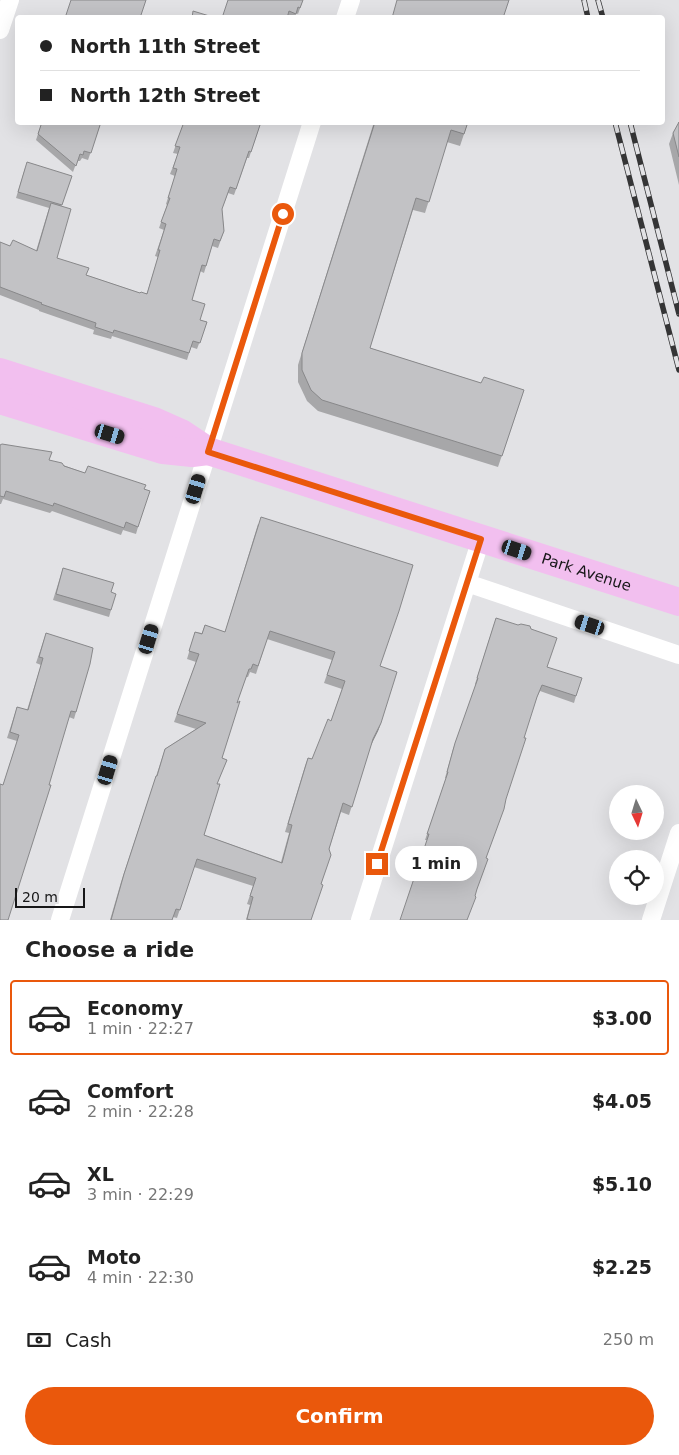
<!DOCTYPE html>
<html lang="en">
<head>
<meta charset="utf-8">
<style>
  body { margin:0; font-family:"DejaVu Sans",sans-serif; background:#f2f2f2; color:#222; height:100vh; display:flex; flex-direction:column; font-size:19px; white-space:nowrap }
  * { box-sizing:border-box; margin:0 }
  p { font-size:16px; color:#767676 }
  .icon { flex:none; width:28px; height:28px; fill:none; stroke:currentColor; stroke-width:2; stroke-linecap:round; stroke-linejoin:round }
  .map { position:relative; height:920px; overflow:hidden }
  .panel { display:flex; flex-direction:column; background:#fff; flex:1 }
  .panel>* { flex:none }
  .banner { position:absolute; left:15px; top:15px; width:650px; height:110px; border-radius:5px; box-shadow:0 5px 20px #0002; display:grid; align-content:center; height:110px; padding:0 25px; background:#fff }
  .needle { width:32px; rotate:176deg }
  .buttons { position:absolute; left:609px; top:785px; display:grid; gap:10px }
  .buttons a { display:grid; place-items:center; width:55px; height:55px; border-radius:50%; background:#fff; box-shadow:0 5px 20px #0002; font-size:25px }
  .scale { position:absolute; left:15px; bottom:12px; width:70px; box-sizing:border-box; padding-left:5px; border:2px solid #171718; border-top:0; font-size:14px; line-height:18px; white-space:nowrap; color:#171718; -webkit-text-stroke:4px #e2e2e5; paint-order:stroke }
  .end { position:absolute; width:22px; height:22px; margin:-11px; border:6px solid #ea580c; background:#fff; box-shadow:0 0 0 2px #fff }
  .from { border-radius:50% }
  .bubble { position:absolute; height:35px; border-radius:18px; background:#fff; box-shadow:0 5px 20px #0002; font-size:16px; font-weight:800; line-height:35px; text-align:center }
  .car { position:absolute; width:15px; height:30px; margin:-15px -8px; border-radius:6px; box-shadow:0 0 4px 1px #0007; background:linear-gradient(#222 24%,#8ab4d8 0 40%,#222 0 76%,#8ab4d8 0 86%,#222 0) }
  .banner b { display:flex; align-items:center; gap:18px; height:48px; font-size:19px }
  .banner b+b { border-top:1px solid #e0e0e0 }
  .banner i { width:12px; height:12px; background:#222 }
  ul { padding:0; list-style:none }
  li { display:flex; align-items:center; gap:15px; height:75px; margin:0 10px 8px; padding:0 15px; border:2px solid transparent; border-radius:5px }
  li div { flex:1 }
  li b { display:block; font-size:19px }
  li em { font-style:normal; font-weight:800 }
  li.selected { border-color:#ea580c }
  li>.icon { width:45px; height:45px; stroke-width:1.5 }
  h2 { padding:0 25px; font-size:22px; line-height:60px }
  .pay { display:flex; align-items:center; gap:12px; height:55px; padding:0 25px; font-size:19px }
  .pay p { margin-inline-start:auto }
  .cta { display:flex; gap:10px; margin-top:auto; padding:10px 25px }
  .cta a { flex:1; height:58px; border-radius:30px; background:#ea580c; color:#fff; font-size:20px; font-weight:800; line-height:58px; text-align:center }
  .map>svg:first-child { display:block }
</style>
</head>
<body>
<div class="map">
<svg width="679" height="920" viewBox="0 0 679 920">
  <rect width="100%" height="100%" fill="#e2e2e5"/>
  <g fill="none" stroke-linecap="round" stroke-linejoin="round">
    <!-- street -->
    <path stroke="#fff" stroke-width="18" d="M 345,18 L 351,0
      M 0,30 L 10,0
      M 467,583 L 679,655
      M 60,920 L 312,122
      M 360,920 L 481,539
      M 651,920 L 679,833"/>
    <!-- primary -->
    <g stroke="#f2bfef" stroke-width="28">
      <path id="s1" d="M 0,372 L 154,421 L 181,433 L 208,451 L 679,602"/>
      <path d="M 0,400 L 163,450 L 192,453 L 208,451"/>
    </g>
    <!-- rail casing -->
    <g stroke="#353536" stroke-width="5.5">
      <path id="rail" d="M 584,0 L 588,18
        M 598,0 L 603,18
        M 615,122 L 679,370
        M 630,122 L 679,314"/>
    </g>
    <!-- rail -->
    <use href="#rail" stroke="#e2e2e5" stroke-width="4" stroke-dasharray="11" stroke-linecap="butt"/>
  </g>
  <!-- wall -->
  <path fill="#a7a7a9" fill-rule="evenodd" d="M 303,0 L 298,14 L 296,13 L 295,18 L 222,18 Z
    M 42,122 L 101,122 L 88,160 L 82,158 L 80,161 L 77,161 L 73,172 L 36,140 Z
    M 184,122 L 261,122 L 249,158 L 247,158 L 234,195 L 228,193 L 222,209 L 224,231 L 218,248 L 212,246 L 204,273 L 200,271 L 192,300 L 200,320 L 207,322 L 197,349 L 191,347 L 187,360 L 112,336 L 111,339 L 93,334 L 94,330 L 39,311 L 39,310 L 0,295 L 0,242 L 10,246 L 36,251 L 49,208 L 16,198 L 25,168 L 72,176 L 61,207 L 57,258 L 86,275 L 140,293 L 147,293 L 158,257 L 155,256 L 164,230 L 159,228 L 167,205 L 166,204 L 175,176 L 170,174 L 178,154 L 173,153 Z
    M 374,122 L 468,122 L 460,146 L 447,142 L 425,213 L 413,210 L 370,348 L 481,383 L 524,390 L 498,467 L 318,411 L 307,401 L 298,382 L 298,365 Z
    M 679,122 L 679,185 L 669,144 L 673,133 Z
    M 0,445 L 49,460 L 85,473 L 144,489 L 138,527 L 136,534 L 123,530 L 121,535 L 52,511 L 50,513 L 3,499 L 1,504 L 0,504 Z
    M 258,524 L 380,666 L 381,723 L 378,731 L 371,745 L 349,815 L 341,812 L 329,849 L 321,884 L 311,920 L 246,920 L 250,905 L 247,904 L 253,886 L 194,867 L 177,918 L 173,917 L 172,920 L 110,920 L 121,882 L 165,749 L 196,729 L 174,722 L 196,662 L 187,659 L 195,632 L 202,633 L 205,625 L 225,632 ZM 267,639 L 332,660 L 324,683 L 342,689 L 331,721 L 312,759 L 308,758 L 305,766 L 285,832 L 289,833 L 281,862 L 204,835 L 217,784 L 227,760 L 222,758 L 237,703 L 246,677 L 248,677 L 250,672 L 256,674 Z
    M 63,568 L 111,592 L 111,610 L 109,617 L 53,600 Z
    M 494,624 L 531,629 L 547,667 L 576,696 L 574,703 L 540,691 L 535,701 L 427,840 L 425,840 L 446,778 L 445,778 L 453,749 L 476,685 L 475,684 Z
    M 46,633 L 76,712 L 74,719 L 69,717 L 3,785 L 17,741 L 7,738 L 17,707 L 27,710 L 41,665 L 36,663 Z"/>
  <!-- shaded-wall -->
  <path fill="#88888a" d="M 381,723 L 378,731 L 370,747 L 373,739 Z"/>
  <!-- building -->
  <path fill="#c2c2c5" stroke="#88888a" fill-rule="evenodd" d="M 71,0 L 146,0 L 140,18 L 65,18 Z
    M 228,0 L 303,0 L 300,8 L 298,7 L 296,14 L 289,11 L 287,18 L 222,18 Z
    M 397,0 L 509,0 L 503,18 L 392,18 Z
    M 193,11 L 216,18 L 192,18 Z
    M 42,122 L 101,122 L 91,153 L 84,151 L 83,155 L 80,154 L 76,166 L 38,134 Z
    M 184,122 L 261,122 L 251,152 L 249,151 L 236,189 L 230,187 L 222,209 L 224,231 L 220,241 L 214,239 L 206,266 L 202,265 L 192,300 L 205,304 L 200,320 L 207,322 L 200,343 L 193,341 L 189,353 L 114,330 L 113,333 L 95,327 L 96,323 L 41,304 L 42,303 L 0,287 L 0,242 L 10,246 L 13,240 L 37,251 L 51,203 L 71,209 L 57,258 L 89,268 L 86,275 L 140,293 L 141,292 L 147,294 L 160,250 L 158,250 L 166,224 L 161,222 L 170,198 L 168,198 L 177,169 L 173,168 L 180,147 L 175,146 Z
    M 375,122 L 468,122 L 464,134 L 451,130 L 429,202 L 416,198 L 370,348 L 481,383 L 484,377 L 524,390 L 502,456 L 322,400 L 311,390 L 302,370 L 302,353 Z
    M 679,122 L 679,157 L 673,133 Z
    M 27,162 L 72,176 L 62,205 L 18,192 Z
    M 2,444 L 52,452 L 49,460 L 62,463 L 64,466 L 85,473 L 88,466 L 146,485 L 144,489 L 150,491 L 138,527 L 126,522 L 124,528 L 54,503 L 53,506 L 6,491 L 4,497 L 0,496 L 0,445 Z
    M 261,517 L 413,565 L 399,611 L 380,666 L 397,672 L 381,723 L 373,739 L 352,807 L 343,803 L 329,849 L 331,855 L 321,884 L 323,885 L 311,920 L 251,920 L 247,919 L 253,897 L 250,896 L 256,878 L 197,859 L 180,910 L 176,909 L 172,920 L 111,920 L 124,874 L 156,776 L 157,776 L 165,749 L 206,723 L 177,714 L 199,654 L 189,651 L 195,632 L 202,634 L 205,625 L 225,632 ZM 270,631 L 335,652 L 327,675 L 345,681 L 331,721 L 328,719 L 312,759 L 308,758 L 288,824 L 292,825 L 282,863 L 204,835 L 220,784 L 217,784 L 227,760 L 222,758 L 240,701 L 237,703 L 249,669 L 251,669 L 253,664 L 258,666 Z
    M 63,568 L 114,583 L 111,592 L 116,594 L 111,610 L 56,594 Z
    M 496,618 L 518,625 L 521,624 L 530,626 L 531,629 L 557,638 L 547,667 L 582,678 L 576,696 L 542,685 L 537,697 L 524,738 L 526,738 L 506,799 L 504,809 L 486,858 L 488,859 L 477,889 L 475,896 L 476,897 L 467,920 L 400,920 L 429,834 L 427,834 L 448,772 L 447,772 L 455,743 L 478,678 L 477,678 Z
    M 46,633 L 93,648 L 90,664 L 76,712 L 71,711 L 49,785 L 51,785 L 8,920 L 0,920 L 0,784 L 3,785 L 19,735 L 10,732 L 17,707 L 28,710 L 43,658 L 39,657 Z"/>
  <g fill="none" stroke-linecap="round" stroke-linejoin="round">
    <!-- route -->
    <path stroke="#ea580c" stroke-width="6" d="M 283,214 L 208,452 L 481,539 L 377,864"/>
  </g>
  <g text-anchor="middle" dominant-baseline="central" stroke-width="5" stroke-linejoin="round" paint-order="stroke">
    <!-- street labels -->
    <g font-size="15" fill="#171718" stroke="#e2e2e5">
      <text stroke="none"><textPath href="#s1" startOffset="621">Park Avenue</textPath></text>
    </g>
  </g>
</svg>
<div class="buttons">
<a><svg class="needle" viewBox="-14 -14 28 28"><path d="M0-13l5 13h-10z" fill="#e53935"/><path d="M0 13l5-13h-10z" fill="#767676"/></svg></a>
<a><svg class="icon" aria-label="locate" viewBox="0 0 24 24"><circle cx="12" cy="12" r="6"/><path d="M12 2v4M12 18v4M2 12h4M18 12h4"/></svg></a>
</div>
<div class="scale">20 m</div>
<i class="end from" style="left:283px;top:214px"></i>
<i class="end" style="left:377px;top:864px"></i>
<div class="bubble" style="left:395px;top:846px;width:82px">1 min</div>
<i class="car" style="left:110px;top:434px;rotate:107deg"></i>
<i class="car" style="left:196px;top:489px;rotate:17deg"></i>
<i class="car" style="left:517px;top:550px;rotate:108deg"></i>
<i class="car" style="left:590px;top:625px;rotate:288deg"></i>
<i class="car" style="left:149px;top:639px;rotate:17deg"></i>
<i class="car" style="left:108px;top:770px;rotate:17deg"></i>
<div class="banner">
<b><i class="from"></i>North 11th Street</b>
<b><i></i>North 12th Street</b>
</div>
</div>
<section class="panel">
<h2>Choose a ride</h2>
<ul>
<li class="selected"><svg class="icon" aria-label="car" viewBox="0 0 24 24"><path d="M5 17H2v-5l4-1 3-4h7l3 4 3 1v5h-3M9 17h6M6 11h13"/><circle cx="7" cy="17" r="2"/><circle cx="17" cy="17" r="2"/></svg><div><b>Economy</b><p>1 min · 22:27</p></div><em>$3.00</em></li>
<li><svg class="icon" aria-label="car" viewBox="0 0 24 24"><path d="M5 17H2v-5l4-1 3-4h7l3 4 3 1v5h-3M9 17h6M6 11h13"/><circle cx="7" cy="17" r="2"/><circle cx="17" cy="17" r="2"/></svg><div><b>Comfort</b><p>2 min · 22:28</p></div><em>$4.05</em></li>
<li><svg class="icon" aria-label="car" viewBox="0 0 24 24"><path d="M5 17H2v-5l4-1 3-4h7l3 4 3 1v5h-3M9 17h6M6 11h13"/><circle cx="7" cy="17" r="2"/><circle cx="17" cy="17" r="2"/></svg><div><b>XL</b><p>3 min · 22:29</p></div><em>$5.10</em></li>
<li><svg class="icon" aria-label="car" viewBox="0 0 24 24"><path d="M5 17H2v-5l4-1 3-4h7l3 4 3 1v5h-3M9 17h6M6 11h13"/><circle cx="7" cy="17" r="2"/><circle cx="17" cy="17" r="2"/></svg><div><b>Moto</b><p>4 min · 22:30</p></div><em>$2.25</em></li>
</ul>
<div class="pay"><svg class="icon" aria-label="cash" viewBox="0 0 24 24"><path d="M3 7h18v10H3z"/><circle cx="12" cy="12" r="2"/></svg>Cash<p>250 m</p></div>
<div class="cta"><a>Confirm</a></div>
</section>
</body>
</html>
